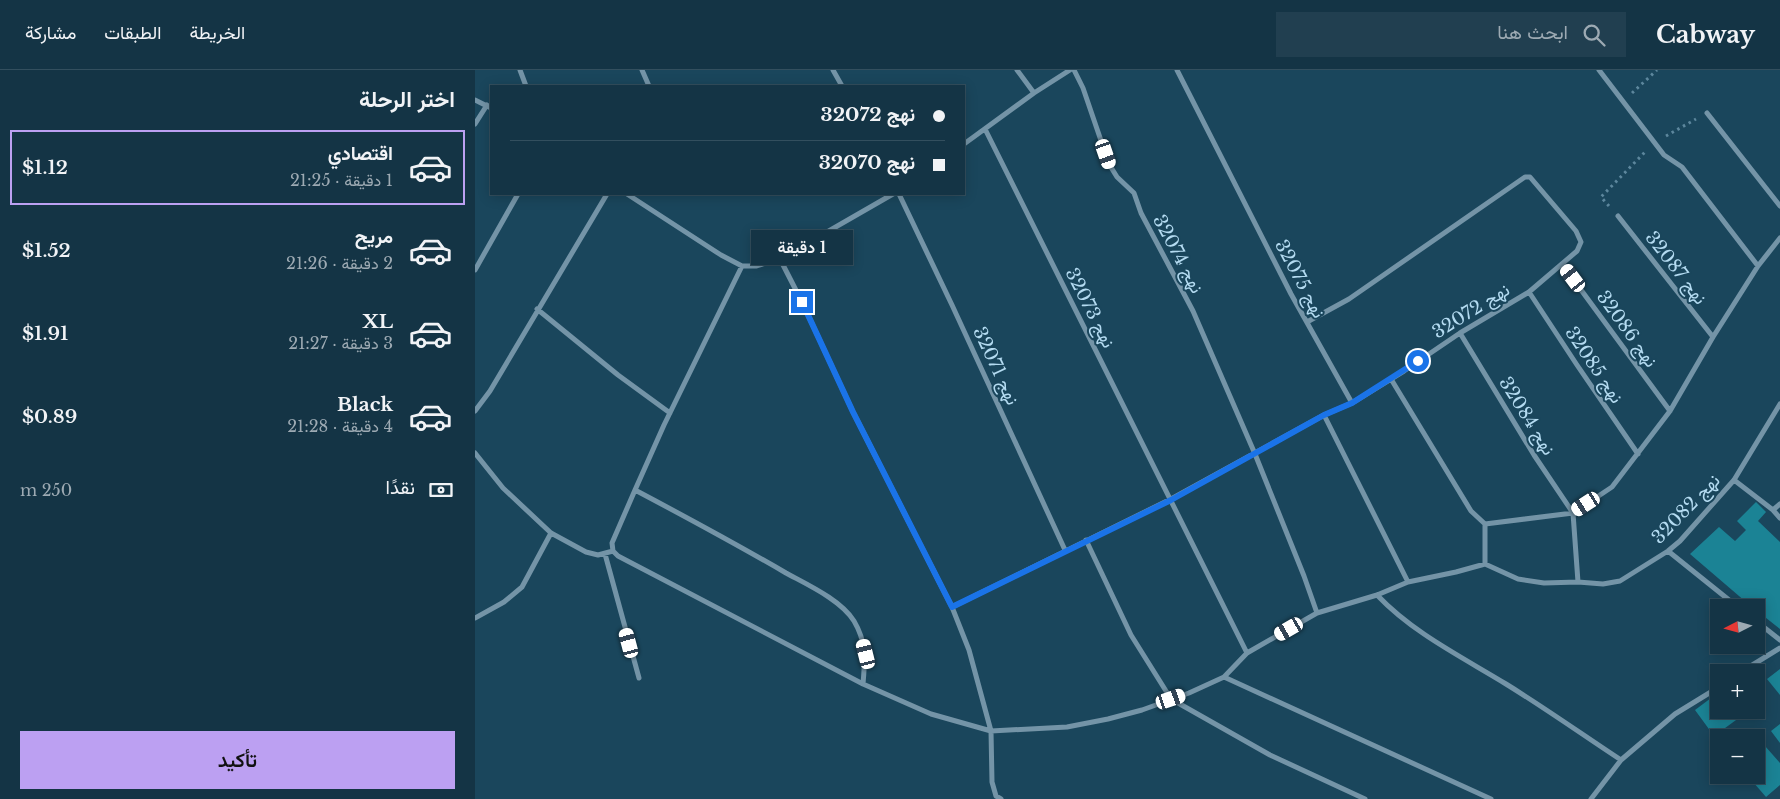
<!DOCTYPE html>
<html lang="ar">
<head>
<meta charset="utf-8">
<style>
  body { margin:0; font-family:"Libre Baskerville",Vazirmatn,serif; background:#213f50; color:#f1f3f6; direction:rtl; height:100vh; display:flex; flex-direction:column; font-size:19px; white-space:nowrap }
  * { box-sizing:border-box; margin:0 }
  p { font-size:16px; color:#9daab3 }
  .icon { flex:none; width:28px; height:28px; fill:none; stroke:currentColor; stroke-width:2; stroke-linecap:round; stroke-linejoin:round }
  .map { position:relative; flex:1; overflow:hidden; direction:ltr }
  .sheet { display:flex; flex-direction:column; background:#143445; width:475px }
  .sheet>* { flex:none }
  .hud { position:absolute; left:15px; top:15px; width:475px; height:110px; border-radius:0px; box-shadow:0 2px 12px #0003,0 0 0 1px #334f5e; direction:rtl; display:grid; align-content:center; height:110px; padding:0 20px; background:#143445 }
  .needle { width:32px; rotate:264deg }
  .tools { position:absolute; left:1235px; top:529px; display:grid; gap:10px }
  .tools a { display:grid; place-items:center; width:55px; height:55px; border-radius:0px; background:#143445; box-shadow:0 2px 12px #0003,0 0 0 1px #334f5e; font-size:25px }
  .end { position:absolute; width:22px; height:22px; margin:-11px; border:6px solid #1a73e8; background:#fff; box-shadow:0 0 0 2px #fff }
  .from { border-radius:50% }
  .bubble { position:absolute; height:35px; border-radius:0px; background:#143445; box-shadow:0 2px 12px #0003,0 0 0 1px #334f5e; font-size:16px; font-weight:600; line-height:35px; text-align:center; direction:rtl }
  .car { position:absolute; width:15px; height:30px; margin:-15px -8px; border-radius:6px; box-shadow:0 0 4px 1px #0007; background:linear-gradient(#fff 24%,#345 0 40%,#fff 0 76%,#345 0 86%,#fff 0) }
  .hud b { display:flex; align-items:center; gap:18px; height:48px; font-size:19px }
  .hud b+b { border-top:1px solid #334f5e }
  .hud i { width:12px; height:12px; background:#f1f3f6 }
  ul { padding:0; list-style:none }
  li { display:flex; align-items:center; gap:15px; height:75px; margin:0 10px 8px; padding:0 10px; border:2px solid transparent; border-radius:0px }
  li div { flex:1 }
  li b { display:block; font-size:19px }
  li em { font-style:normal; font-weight:600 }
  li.active { border-color:#bca0f2 }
  li>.icon { width:45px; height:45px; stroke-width:1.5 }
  h2 { padding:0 20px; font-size:22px; line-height:60px }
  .pay { display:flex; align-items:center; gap:12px; height:55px; padding:0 20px; font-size:19px }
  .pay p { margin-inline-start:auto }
  .action { display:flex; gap:10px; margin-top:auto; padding:10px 20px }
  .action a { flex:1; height:58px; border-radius:0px; background:#bca0f2; color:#111; font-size:20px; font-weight:600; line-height:58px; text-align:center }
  header { display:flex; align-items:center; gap:30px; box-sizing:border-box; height:70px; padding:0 25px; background:#143445; border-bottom:1px solid #334f5e }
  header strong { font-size:24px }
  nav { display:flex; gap:28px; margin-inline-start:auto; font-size:18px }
  .search { width:350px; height:45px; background:#213f50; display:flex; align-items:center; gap:12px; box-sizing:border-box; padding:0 18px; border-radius:0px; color:#9daab3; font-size:19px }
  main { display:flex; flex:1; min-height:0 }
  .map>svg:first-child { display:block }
</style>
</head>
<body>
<header>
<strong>Cabway</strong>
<div class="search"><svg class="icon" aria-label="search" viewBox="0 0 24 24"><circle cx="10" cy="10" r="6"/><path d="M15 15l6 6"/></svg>ابحث هنا</div>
<nav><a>الخريطة</a><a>الطبقات</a><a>مشاركة</a></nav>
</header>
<main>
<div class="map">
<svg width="1305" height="729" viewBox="0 0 1305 729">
  <rect width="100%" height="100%" fill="#1a465c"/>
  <!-- building -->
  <path fill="#1b8395" d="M 1281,432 L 1291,442 L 1283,451 L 1305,472 L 1305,559 L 1281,540 L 1281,538 L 1278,538 L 1215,484 L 1244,457 L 1260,471 L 1271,460 L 1262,451 Z
    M 1305,599 L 1305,625 L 1292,609 Z
    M 1244,622 L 1244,640 L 1264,640 L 1268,645 L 1239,666 L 1220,640 Z
    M 1305,654 L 1305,673 L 1296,661 Z
    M 1290,676 L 1305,693 L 1305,715 L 1291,727 L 1272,705 L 1281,705 L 1281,684 Z"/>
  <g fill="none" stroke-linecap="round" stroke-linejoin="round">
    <!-- path -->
    <path stroke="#5d879d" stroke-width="3" stroke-dasharray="2.5 4" stroke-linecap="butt" d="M 1157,23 L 1182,0
      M 1191,66 L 1221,49
      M 1134,136 L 1126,127 L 1170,82"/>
    <!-- street -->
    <path stroke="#7494a7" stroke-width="5" d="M 45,0 L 51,16
      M 167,0 L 174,16
      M 358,0 L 367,16
      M 542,0 L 559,23
      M 599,0 L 608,18 L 634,94 L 642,107 L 659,123 L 666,143 L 718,241 L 780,384 L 829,506 L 842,543
      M 1124,0 L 1189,85 L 1207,97 L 1283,196
      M 0,30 L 16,38
      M 1232,43 L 1305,136
      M 0,54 L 12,35
      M 510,59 L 772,583
      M 489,74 L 559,23 L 595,0
      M 152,124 L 246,185 L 267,196 L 281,196 L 305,189 L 418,124
      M 424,124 L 477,235 L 590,480
      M 1143,146 L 1238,267
      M 305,189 L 327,232 L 378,342 L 477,537 L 494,580 L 516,661 L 517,712 L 521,726 L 526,729
      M 1087,194 L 1195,341
      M 267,196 L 189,355 L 160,420 C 211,447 261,474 311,503 C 333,515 366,530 379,551 C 392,573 390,590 388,614 L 456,644 L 516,661 L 592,657 L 633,649 L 667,640 L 714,623 L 749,607 L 772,583 L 842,543 L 902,525 L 933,512 L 981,502 L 1010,494 L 1043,509 L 1069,513 L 1103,512 L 1128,514 L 1145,511 L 1193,481 L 1205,471 L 1259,410 L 1305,334
      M 0,200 L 43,124
      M 1054,222 L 1102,295 L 1163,384
      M 62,239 L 143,305 L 195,343
      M 832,252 L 874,229 L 1050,107 L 1055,107 L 1101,161 L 1106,172 L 1102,181 L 1054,222 L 985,263 L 929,301 L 877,333
      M 985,263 L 1059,385 L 1098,443 L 1103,512
      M 916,309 L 996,441 L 1010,454
      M 0,341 L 15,321 L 132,124
      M 849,345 L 933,512
      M 0,383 L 28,418 L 76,463 L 111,482 L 123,485 L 138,481
      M 1259,410 L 1298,440 L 1305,448
      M 160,420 L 137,473 L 138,481 L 143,486 L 388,614
      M 1298,440 L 1305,434
      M 611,470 L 656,565 L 696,629 L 795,685 L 890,729
      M 1193,481 L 1264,538
      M 130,484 L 164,608
      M 1010,494 L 1010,454 L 1098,443 L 1137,417 L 1195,341 L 1238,267 L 1283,196 L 1305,168
      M 902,525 C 938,563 987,587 1031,614 C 1070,638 1108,665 1146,690
      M 477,537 L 696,429 L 849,345 L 877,333 L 816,224 L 702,0
      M 0,548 L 29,532 L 47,517 L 76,463
      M 1281,551 L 1305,570
      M 1266,602 L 1305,578
      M 749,607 L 1016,729
      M 1116,729 L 1146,690 L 1200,644 L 1244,617"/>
  </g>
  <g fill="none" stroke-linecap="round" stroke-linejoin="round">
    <!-- route -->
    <path stroke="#1a73e8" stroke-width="6" d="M 327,232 L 378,342 L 477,537 L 696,430 L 849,345 L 877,333 L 943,291"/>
  </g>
  <g text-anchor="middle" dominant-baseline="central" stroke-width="4" stroke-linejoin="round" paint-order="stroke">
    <!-- street labels -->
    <g font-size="18" fill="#b4dbf1" stroke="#1a465c">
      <text transform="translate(703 184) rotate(62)">نهج 32074</text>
      <text transform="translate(1201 198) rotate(52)">نهج 32087</text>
      <text transform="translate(825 209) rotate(62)">نهج 32075</text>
      <text transform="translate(615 238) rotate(63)">نهج 32073</text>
      <text transform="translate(996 241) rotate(-32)">نهج 32072</text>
      <text transform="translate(1152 259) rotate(54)">نهج 32086</text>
      <text transform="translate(1119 295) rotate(56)">نهج 32085</text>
      <text transform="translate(521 296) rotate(65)">نهج 32071</text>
      <text transform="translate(1052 346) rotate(58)">نهج 32084</text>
      <text transform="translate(1211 439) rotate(-46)">نهج 32082</text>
    </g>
  </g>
</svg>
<div class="tools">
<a><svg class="needle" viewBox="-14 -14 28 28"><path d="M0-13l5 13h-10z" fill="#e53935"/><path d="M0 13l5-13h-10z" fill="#9daab3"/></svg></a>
<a>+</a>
<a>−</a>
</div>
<i class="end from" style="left:943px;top:291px"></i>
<i class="end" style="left:327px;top:232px"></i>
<div class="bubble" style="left:276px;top:160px;width:102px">1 دقيقة</div>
<i class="car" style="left:631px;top:84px;rotate:161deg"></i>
<i class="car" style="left:1098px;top:208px;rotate:323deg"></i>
<i class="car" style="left:1111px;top:434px;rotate:237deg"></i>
<i class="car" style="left:814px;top:559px;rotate:240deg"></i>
<i class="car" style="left:154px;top:573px;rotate:345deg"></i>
<i class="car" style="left:391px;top:584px;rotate:346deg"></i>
<i class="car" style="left:696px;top:629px;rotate:71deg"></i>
<div class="hud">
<b><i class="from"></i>نهج 32072</b>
<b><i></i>نهج 32070</b>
</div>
</div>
<section class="sheet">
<h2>اختر الرحلة</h2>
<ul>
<li class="active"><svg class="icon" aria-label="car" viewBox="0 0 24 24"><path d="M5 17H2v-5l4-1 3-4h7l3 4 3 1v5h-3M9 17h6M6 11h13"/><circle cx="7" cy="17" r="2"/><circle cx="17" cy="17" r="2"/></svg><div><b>اقتصادي</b><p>1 دقيقة · 21:25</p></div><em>$1.12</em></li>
<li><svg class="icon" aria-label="car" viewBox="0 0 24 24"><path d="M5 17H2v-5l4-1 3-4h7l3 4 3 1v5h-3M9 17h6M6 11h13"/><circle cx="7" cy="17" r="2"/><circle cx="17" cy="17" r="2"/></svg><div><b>مريح</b><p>2 دقيقة · 21:26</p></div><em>$1.52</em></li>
<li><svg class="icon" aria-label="car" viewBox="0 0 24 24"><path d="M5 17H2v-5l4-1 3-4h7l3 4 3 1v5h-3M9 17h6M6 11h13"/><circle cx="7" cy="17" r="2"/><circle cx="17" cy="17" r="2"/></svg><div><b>XL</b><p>3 دقيقة · 21:27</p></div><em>$1.91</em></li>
<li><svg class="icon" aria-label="car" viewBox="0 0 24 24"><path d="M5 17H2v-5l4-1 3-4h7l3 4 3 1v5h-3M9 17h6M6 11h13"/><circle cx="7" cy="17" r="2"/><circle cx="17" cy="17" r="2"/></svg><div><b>Black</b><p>4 دقيقة · 21:28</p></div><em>$0.89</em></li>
</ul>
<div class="pay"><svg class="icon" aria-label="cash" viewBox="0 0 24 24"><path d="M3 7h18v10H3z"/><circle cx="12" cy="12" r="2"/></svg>نقدًا<p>250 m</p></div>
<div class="action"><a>تأكيد</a></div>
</section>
</main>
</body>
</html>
